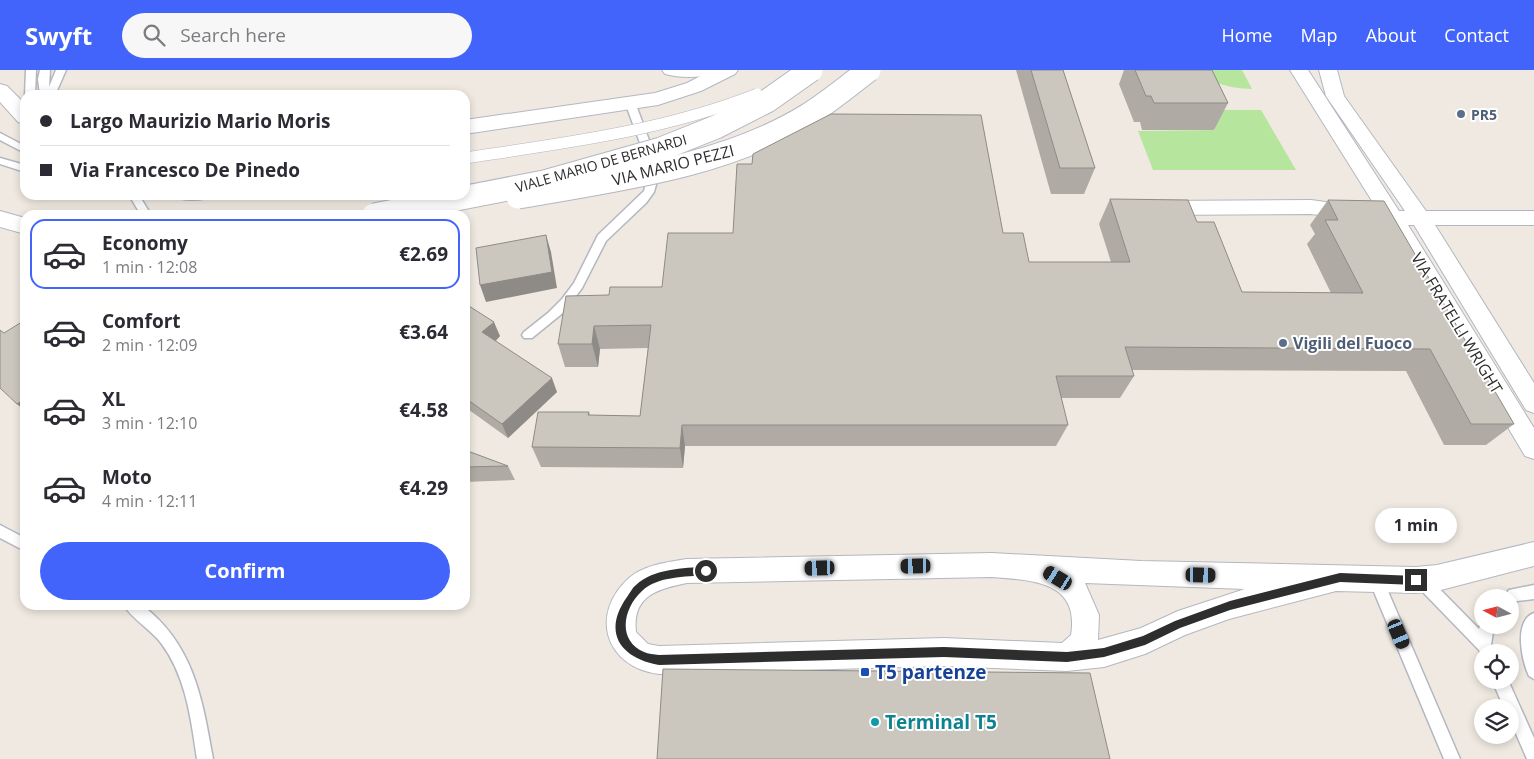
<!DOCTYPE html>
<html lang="en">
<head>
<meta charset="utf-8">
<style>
  body { margin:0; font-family:"Open Sans",sans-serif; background:#f7f7f7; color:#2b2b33; height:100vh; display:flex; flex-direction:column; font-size:19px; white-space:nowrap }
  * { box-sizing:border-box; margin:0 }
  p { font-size:16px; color:#7c7c81 }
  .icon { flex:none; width:28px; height:28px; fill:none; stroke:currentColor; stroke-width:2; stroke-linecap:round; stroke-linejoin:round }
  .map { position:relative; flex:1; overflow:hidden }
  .drawer { position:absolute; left:20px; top:140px; width:450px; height:400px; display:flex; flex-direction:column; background:#fff; border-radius:15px; box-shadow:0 2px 8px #0003 }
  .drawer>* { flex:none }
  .top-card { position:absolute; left:20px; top:20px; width:450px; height:110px; border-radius:15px; box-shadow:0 2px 8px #0003; display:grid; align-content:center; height:110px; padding:0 20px; background:#fff }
  .needle { width:32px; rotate:277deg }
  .controls { position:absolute; left:1474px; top:519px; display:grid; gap:10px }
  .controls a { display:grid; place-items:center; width:45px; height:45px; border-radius:50%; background:#fff; box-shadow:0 2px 8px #0003; font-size:25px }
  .end { position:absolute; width:22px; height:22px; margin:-11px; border:6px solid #2e2e2e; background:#fff; box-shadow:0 0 0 2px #fff }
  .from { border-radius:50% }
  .bubble { position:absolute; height:35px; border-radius:18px; background:#fff; box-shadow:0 2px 8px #0003; font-size:16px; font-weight:700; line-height:35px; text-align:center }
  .car { position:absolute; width:15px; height:30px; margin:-15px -8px; border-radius:6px; box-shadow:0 0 4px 1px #0007; background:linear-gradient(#222 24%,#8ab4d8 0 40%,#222 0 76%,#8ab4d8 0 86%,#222 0) }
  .top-card b { display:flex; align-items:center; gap:18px; height:48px; font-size:19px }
  .top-card b+b { border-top:1px solid #e1e1e2 }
  .top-card i { width:12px; height:12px; background:#2b2b33 }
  ul { padding:9px 0 0; list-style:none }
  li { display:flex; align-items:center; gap:15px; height:70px; margin:0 10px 8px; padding:0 10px; border:2px solid transparent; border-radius:15px }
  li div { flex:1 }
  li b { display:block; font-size:19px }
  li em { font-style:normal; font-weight:700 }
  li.active { border-color:#4264fb }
  li>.icon { width:45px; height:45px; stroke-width:1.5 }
  .primary-button { display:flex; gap:10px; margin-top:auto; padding:10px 20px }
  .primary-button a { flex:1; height:58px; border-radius:30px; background:#4264fb; color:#fff; font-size:20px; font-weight:700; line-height:58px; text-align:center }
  header { display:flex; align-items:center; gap:30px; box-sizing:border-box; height:70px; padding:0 25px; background:#4264fb; color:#fff }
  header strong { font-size:24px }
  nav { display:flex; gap:28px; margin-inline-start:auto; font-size:18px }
  .search { width:350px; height:45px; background:#f7f7f7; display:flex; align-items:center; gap:12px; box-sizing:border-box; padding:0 18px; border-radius:28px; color:#7c7c81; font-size:19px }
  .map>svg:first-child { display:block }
</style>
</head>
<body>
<header>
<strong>Swyft</strong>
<div class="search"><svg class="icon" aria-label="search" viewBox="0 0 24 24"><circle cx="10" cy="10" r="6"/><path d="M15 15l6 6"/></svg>Search here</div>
<nav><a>Home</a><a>Map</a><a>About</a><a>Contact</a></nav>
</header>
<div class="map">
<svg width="1534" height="689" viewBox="0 0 1534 689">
  <rect width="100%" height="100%" fill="#efe9e1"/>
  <!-- green -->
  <path fill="#b6e59e" d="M 1187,0 L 1242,0 L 1252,19 C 1227,19 1209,10 1187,0 Z
    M 1206,40 L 1261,40 L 1296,100 L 1153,100 L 1138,61 L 1215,60 Z"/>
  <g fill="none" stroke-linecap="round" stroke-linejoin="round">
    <!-- service casing -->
    <g stroke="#b4b7c1" stroke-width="3">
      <path id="service" d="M 26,0 L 36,0 L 35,25 L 25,25 Z
        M 40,0 L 50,0 L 49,17 L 56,0 L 66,0 L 55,25 L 40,25 L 38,9 Z
        M 631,32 L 636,35 L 660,100 L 654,122 L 646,133 L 606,171 L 582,218 L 564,242 L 532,268 L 524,268 L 522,265 L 524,262 L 548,243 L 562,229 L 574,213 L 598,165 L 644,121 L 650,100 L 626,35 Z
        M 0,63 L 25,76 L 25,83 L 0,70 Z
        M 0,88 L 25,95 L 25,102 L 0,94 Z
        M 129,125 L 139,125 L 151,145 L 141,145 Z
        M 173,125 L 212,125 C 206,131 179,131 173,125 Z
        M 0,455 L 25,468 L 25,481 L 0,468 Z
        M 1376,503 L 1381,505 L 1460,689 L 1444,689 L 1369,510 L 1371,505 Z
        M 1421,503 L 1426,505 L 1479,559 L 1482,550 L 1482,555 L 1494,555 L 1491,575 L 1494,582 L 1482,582 L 1482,587 L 1479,580 L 1416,515 L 1414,510 L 1416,505 Z
        M 1534,515 L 1534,529 L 1517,531 L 1510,535 L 1510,528 L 1503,528 L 1509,520 Z
        M 124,535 L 142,535 C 194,575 202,628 213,689 L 197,689 C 191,649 186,606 161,573 C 152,561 129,546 124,535 Z
        M 1534,543 L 1534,609 L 1529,606 C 1522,591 1513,551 1534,543 Z
        M 1492,610 L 1508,610 L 1534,668 L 1534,689 L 1527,689 L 1510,650 L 1510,638 L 1504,638 Z"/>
    </g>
    <!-- minor casing -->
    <g stroke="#b4b7c1" stroke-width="2">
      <path id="minor" d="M 1290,0 L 1308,0 L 1399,141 L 1405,141 L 1326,26 L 1319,0 L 1337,0 L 1344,26 L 1426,141 L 1534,141 L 1534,155 L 1435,155 L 1534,313 L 1534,343 L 1526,340 L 1414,155 L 1408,155 L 1534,358 L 1534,389 L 1525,386 L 1387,154 L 1311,144 L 1159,145 L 1152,143 L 1149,138 L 1152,133 L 1159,131 L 1311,130 L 1377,139 Z
        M 1534,472 L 1534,496 L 1437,521 L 1416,523 L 1336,521 L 1229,549 L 1185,565 L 1145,584 L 1104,597 L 1067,601 L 944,596 L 659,604 C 605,597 589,544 629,508 C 644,495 668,492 687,489 L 992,483 L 1141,491 L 1416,497 L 1437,495 ZM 992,507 C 1031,510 1080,511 1071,565 L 1062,573 L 944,568 L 659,576 L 648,574 L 636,562 C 632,526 657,519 687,513 ZM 1085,513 L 1245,519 L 1178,541 L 1141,558 L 1098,570 L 1099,545 Z"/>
    </g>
    <!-- tertiary casing -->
    <g stroke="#b4b7c1" stroke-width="2">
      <path id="tertiary" d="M 662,0 L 716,0 L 713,4 C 699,8 679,8 665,4 Z"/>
    </g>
    <!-- secondary casing -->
    <g stroke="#b4b7c1" stroke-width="2">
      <path id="secondary" d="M 712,0 L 738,0 L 735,4 L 701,21 L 658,35 L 465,64 L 465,50 L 655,23 L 687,13 Z
        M 0,14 L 7,16 L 25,34 L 25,54 L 18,52 L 0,32 Z
        M 0,141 L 25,148 L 25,164 L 0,157 Z"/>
    </g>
    <!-- service -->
    <use href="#service" fill="#fff" fill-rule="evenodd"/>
    <!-- minor -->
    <use href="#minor" fill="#fff" fill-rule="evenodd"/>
    <!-- tertiary -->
    <use href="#tertiary" fill="#fff" fill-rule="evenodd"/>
    <!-- secondary -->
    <use href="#secondary" fill="#fff" fill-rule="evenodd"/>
    <!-- service-bridge casing -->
    <g stroke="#b4b7c1" stroke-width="12" stroke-linecap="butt">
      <path id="service-bridge" d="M 465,88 C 565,73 663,61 757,24"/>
    </g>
    <!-- tertiary-bridge casing -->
    <g stroke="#b4b7c1" stroke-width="25" stroke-linecap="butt">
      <path id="tertiary-bridge" d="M 518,127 C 614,110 724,97 808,45 C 829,32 849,15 869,0"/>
    </g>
    <!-- secondary-bridge casing -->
    <g stroke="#b4b7c1" stroke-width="25" stroke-linecap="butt">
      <path id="secondary-bridge" d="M 374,145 L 544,112 L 661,79 L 716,57 L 767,31 L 811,0"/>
    </g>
    <!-- service-bridge -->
    <use href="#service-bridge" stroke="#fff" stroke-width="11"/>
    <!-- tertiary-bridge -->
    <use href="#tertiary-bridge" stroke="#fff" stroke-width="23"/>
    <!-- secondary-bridge -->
    <use href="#secondary-bridge" stroke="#fff" stroke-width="23"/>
  </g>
  <!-- wall -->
  <path fill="#afaba4" d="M 1016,0 L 1063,0 L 1095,98 L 1084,124 L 1051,124 Z
    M 1124,0 L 1212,0 L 1228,33 L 1214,60 L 1142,60 L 1140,52 L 1134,52 L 1119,14 Z
    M 1110,129 L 1197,152 L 1242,222 L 1331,223 L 1307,174 L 1315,164 L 1310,155 L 1328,130 L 1514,354 L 1486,375 L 1444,375 L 1406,301 L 1132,300 L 1134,306 L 1120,328 L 1061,328 L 1068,355 L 1056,376 L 685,376 L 683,398 L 541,397 L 532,377 L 589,342 L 590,345 L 640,346 L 648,278 L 600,279 L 598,297 L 565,297 L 558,274 L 609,225 L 1003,163 L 1029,192 L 1111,192 L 1099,154 Z
    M 465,239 L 500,266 L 496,271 L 557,322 L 508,368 L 465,337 Z
    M 465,380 L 508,396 L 515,410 L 465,412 Z"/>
  <!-- shaded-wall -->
  <path fill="#8e8b86" d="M 546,165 L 551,182 L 557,218 L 486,232 L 480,215 Z
    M 494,252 L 500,266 L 489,277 L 482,262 Z
    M 594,256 L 600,279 L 598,297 L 592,274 Z
    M 552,308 L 557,322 L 508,368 L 502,354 Z
    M 25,329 L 25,341 L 17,334 Z
    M 682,355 L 685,376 L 683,398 L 680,378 Z"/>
  <!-- building -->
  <path fill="#cbc7bf" stroke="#8e8b86" d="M 1031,0 L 1063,0 L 1095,98 L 1060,98 Z
    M 1135,0 L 1212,0 L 1228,33 L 1154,33 L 1151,26 L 1146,26 Z
    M 831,44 L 981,45 L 1003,163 L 1023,163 L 1029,192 L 1130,192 L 1110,129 L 1188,130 L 1197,152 L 1214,152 L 1242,222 L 1363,223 L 1325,150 L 1338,150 L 1328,130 L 1384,131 L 1514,354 L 1471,354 L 1430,279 L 1125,277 L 1134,306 L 1056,306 L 1068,355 L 682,355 L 680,378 L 532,377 L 538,342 L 589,342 L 588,345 L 640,346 L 651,255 L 594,256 L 592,274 L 558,274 L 566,226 L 609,225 L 610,217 L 662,217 L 668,163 L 733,163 L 737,94 L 752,94 L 753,84 Z
    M 546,165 L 552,202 L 480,215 L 476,178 Z
    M 469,236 L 494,252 L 482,262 L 552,308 L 502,354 L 465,328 L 465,239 Z
    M 25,250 L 25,329 L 17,334 L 0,318 L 0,260 L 4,263 Z
    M 465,380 L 508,396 L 465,397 Z
    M 663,599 L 1090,603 L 1110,689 L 657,689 Z"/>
  <!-- route -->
  <path fill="#2e2e2e" d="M 706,496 L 710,501 L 706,505 C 685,507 658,506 642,521 C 624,537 616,570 644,582 C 648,584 654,584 659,585 L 944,577 L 1067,582 L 1104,578 L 1143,566 L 1175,551 L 1230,531 L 1340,503 L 1416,506 L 1420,510 L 1416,515 L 1340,512 L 1230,540 L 1180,558 L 1145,575 L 1104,587 L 1067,592 L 944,587 L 659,595 C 620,588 602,562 627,527 C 630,523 632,518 636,515 C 654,498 683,499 706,496 Z"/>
  <!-- markers -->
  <g fill="#5c6f8a" stroke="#fff" stroke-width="2">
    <circle cx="1461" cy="44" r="5"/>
    <circle cx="1283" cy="273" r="5"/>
  </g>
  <rect fill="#1a4fb4" stroke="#fff" stroke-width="2" x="860" y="597" width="10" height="10" rx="2.5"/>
  <circle fill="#0f9aa8" stroke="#fff" stroke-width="2" cx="875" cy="652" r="5"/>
  <g text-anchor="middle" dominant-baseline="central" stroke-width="4" stroke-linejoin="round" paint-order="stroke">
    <!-- far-service labels -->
    <g font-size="14" font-weight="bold" fill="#4e5e75" stroke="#fff" text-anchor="start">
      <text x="1471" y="44">PR5</text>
    </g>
    <!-- far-street labels -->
    <g font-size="14" fill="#2e2e2e" stroke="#fff">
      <text transform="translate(601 93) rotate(-16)">VIALE MARIO DE BERNARDI</text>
    </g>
    <!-- street labels -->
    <g font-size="16" fill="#2e2e2e" stroke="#fff">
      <text transform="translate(673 95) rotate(-14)">VIA MARIO PEZZI</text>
      <text transform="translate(1457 253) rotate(59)">VIA FRATELLI WRIGHT</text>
    </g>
    <!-- service labels -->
    <g font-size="16" font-weight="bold" fill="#4e5e75" stroke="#fff" text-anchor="start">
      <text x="1293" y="273">Vigili del Fuoco</text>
    </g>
    <!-- near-transit labels -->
    <g font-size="19" font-weight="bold" fill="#164399" stroke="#fff" text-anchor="start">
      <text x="875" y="602">T5 partenze</text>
    </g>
    <!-- near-culture labels -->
    <g font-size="19" font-weight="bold" fill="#0d838f" stroke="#fff" text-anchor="start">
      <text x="885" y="652">Terminal T5</text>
    </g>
  </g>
</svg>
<div class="controls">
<a><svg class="needle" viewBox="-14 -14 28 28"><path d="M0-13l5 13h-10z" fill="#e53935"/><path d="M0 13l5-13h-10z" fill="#7c7c81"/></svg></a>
<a><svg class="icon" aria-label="locate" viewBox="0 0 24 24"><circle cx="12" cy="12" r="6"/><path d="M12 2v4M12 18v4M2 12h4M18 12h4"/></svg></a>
<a><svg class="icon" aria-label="layers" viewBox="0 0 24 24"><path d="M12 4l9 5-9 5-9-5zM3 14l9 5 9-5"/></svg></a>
</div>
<i class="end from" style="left:706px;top:501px"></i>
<i class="end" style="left:1416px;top:510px"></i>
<div class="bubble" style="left:1375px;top:438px;width:82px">1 min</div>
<i class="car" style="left:916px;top:496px;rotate:269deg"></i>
<i class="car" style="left:820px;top:498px;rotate:268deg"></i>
<i class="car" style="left:1201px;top:505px;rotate:91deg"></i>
<i class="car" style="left:1058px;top:508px;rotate:301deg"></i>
<i class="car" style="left:1399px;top:564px;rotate:157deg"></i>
<div class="top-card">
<b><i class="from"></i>Largo Maurizio Mario Moris</b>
<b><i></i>Via Francesco De Pinedo</b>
</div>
<section class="drawer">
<ul>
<li class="active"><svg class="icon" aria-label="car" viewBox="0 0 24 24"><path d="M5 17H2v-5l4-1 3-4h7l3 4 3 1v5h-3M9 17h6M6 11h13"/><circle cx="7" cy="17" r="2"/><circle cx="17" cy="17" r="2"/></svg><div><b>Economy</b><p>1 min · 12:08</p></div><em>€2.69</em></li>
<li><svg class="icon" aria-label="car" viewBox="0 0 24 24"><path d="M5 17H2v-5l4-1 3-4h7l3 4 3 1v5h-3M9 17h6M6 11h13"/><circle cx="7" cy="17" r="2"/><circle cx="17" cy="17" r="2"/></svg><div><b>Comfort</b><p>2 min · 12:09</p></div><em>€3.64</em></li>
<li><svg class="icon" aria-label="car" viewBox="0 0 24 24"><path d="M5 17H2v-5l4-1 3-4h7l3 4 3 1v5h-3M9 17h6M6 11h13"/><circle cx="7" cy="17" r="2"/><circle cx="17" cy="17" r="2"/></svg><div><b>XL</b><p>3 min · 12:10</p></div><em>€4.58</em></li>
<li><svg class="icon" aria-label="car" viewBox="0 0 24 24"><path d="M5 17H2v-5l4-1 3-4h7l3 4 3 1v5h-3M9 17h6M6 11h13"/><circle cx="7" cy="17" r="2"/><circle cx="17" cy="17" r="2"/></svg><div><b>Moto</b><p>4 min · 12:11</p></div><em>€4.29</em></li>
</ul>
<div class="primary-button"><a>Confirm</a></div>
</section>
</div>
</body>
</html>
